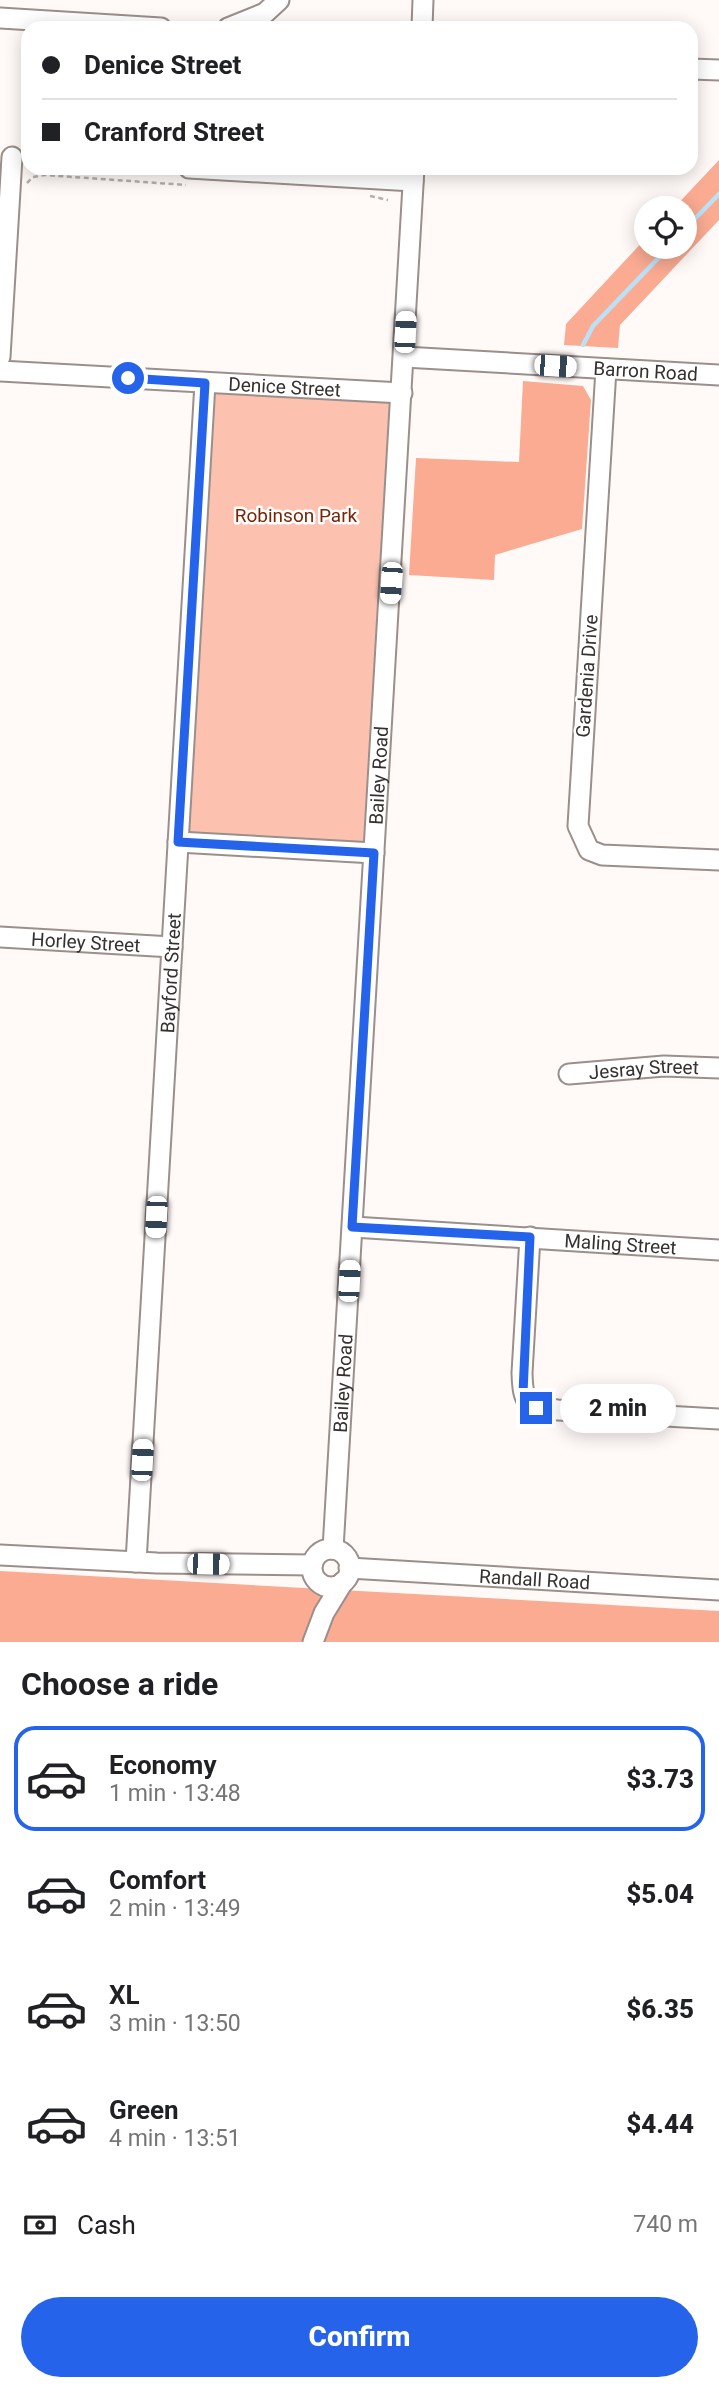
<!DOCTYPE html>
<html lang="en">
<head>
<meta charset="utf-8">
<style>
  body { margin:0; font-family:Roboto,sans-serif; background:#f2f2f2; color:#202124; height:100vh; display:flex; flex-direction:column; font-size:26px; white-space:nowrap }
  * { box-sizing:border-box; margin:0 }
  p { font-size:23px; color:#757577 }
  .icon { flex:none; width:38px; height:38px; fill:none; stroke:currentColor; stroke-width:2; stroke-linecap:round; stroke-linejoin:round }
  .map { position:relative; height:1642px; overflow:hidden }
  .sheet { display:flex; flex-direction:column; background:#fff; flex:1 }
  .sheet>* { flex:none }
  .hud { position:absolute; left:21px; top:21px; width:677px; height:154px; border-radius:21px; box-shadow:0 4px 18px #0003; display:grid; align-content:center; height:154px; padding:0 21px; background:#fff }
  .controls { position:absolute; left:634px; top:196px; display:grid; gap:14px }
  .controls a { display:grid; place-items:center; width:63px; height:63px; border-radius:50%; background:#fff; box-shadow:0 4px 18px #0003; font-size:35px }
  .end { position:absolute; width:32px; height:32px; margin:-16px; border:9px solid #2563eb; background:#fff; box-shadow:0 0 0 4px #fff }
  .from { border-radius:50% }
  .bubble { position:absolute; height:49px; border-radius:24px; background:#fff; box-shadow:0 4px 18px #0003; font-size:23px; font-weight:800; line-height:49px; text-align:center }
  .car { position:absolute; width:21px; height:42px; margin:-21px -10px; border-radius:9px; box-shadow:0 0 5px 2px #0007; background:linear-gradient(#fff 24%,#345 0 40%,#fff 0 76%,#345 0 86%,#fff 0) }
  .hud b { display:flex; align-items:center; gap:24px; height:66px; font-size:26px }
  .hud b+b { border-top:2px solid #e0e0e0 }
  .hud i { width:18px; height:18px; background:#202124 }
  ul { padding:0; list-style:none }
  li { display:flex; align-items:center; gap:21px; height:105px; margin:0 14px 10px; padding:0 7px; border:4px solid transparent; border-radius:21px }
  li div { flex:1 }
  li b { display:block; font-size:26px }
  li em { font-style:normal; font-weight:800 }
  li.current { border-color:#2563eb }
  li>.icon { width:63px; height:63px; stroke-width:1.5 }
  h2 { padding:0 21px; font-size:32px; line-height:84px }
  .pay { display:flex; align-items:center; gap:18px; height:77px; padding:0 21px; font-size:26px }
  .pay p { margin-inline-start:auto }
  .cta { display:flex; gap:14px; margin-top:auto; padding:14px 21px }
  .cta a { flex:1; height:80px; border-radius:42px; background:#2563eb; color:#fff; font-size:28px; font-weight:800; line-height:80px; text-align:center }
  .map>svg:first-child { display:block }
</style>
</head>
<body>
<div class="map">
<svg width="719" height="1642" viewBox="0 0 719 1642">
  <rect width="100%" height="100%" fill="#fffaf8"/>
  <!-- green -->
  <path fill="#fcc2af" d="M 205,383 L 402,393 L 374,853 L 178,842 Z"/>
  <!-- forest -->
  <path fill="#faab92" d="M 719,160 L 719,220 L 620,325 L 618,348 L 564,345 L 566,324 L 646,238 L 646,247 L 684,247 L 684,208 L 674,208 Z
    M 523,381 L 583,386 L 591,400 L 582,529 L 495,555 L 494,580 L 409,575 L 416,458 L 519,462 Z
    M 0,1571 L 719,1611 L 719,1642 L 0,1642 Z"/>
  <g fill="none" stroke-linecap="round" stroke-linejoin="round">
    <!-- stream -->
    <path stroke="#bae1f6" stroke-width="4.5" d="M 684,230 L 719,194
      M 583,345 L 593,326 L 669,247"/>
    <!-- minor casing -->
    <g stroke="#9a8f8b" stroke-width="23">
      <g id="minor">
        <path d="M 0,18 L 161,28"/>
        <path d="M 228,28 L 265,13 L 279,0"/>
        <path d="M 422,28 L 423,0"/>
        <path d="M 691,69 L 719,70"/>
        <path d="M 189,168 L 413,181"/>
        <path d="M 0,357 L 12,157"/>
        <path id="s1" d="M 404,357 L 719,375"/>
        <path d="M 606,369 L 578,826 L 589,850 L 602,855 L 719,860"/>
        <path id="s2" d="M 0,371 L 402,393"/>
        <path d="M 178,842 L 374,853"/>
        <path id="s3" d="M 0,937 L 172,947"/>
        <path id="s4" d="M 569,1074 L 664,1066 L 719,1068"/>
        <path id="s5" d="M 353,1227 L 719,1250"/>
        <path d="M 530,1237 L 522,1373 C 523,1405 527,1407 558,1410 L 719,1419"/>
        <path id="s6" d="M 333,1549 L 414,168"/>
        <circle cx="331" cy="1568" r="19"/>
        <path d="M 0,1555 L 157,1563 L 312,1565"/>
        <path id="s7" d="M 136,1562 L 205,383"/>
        <path id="s8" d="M 349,1568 L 719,1590"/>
        <path d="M 313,1642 L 324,1613 L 343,1582"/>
      </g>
    </g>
    <!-- path -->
    <path stroke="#b5b0ae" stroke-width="2.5" stroke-dasharray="5 3.5" stroke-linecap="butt" d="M 27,183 L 33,177 L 45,175 L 186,185
      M 370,196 L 388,200"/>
    <!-- minor -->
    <use href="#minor" stroke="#fff" stroke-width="19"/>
  </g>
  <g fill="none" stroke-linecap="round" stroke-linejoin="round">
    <!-- route -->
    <path stroke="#2563eb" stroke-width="9" d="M 128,378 L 205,383 L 178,842 L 374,853 L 352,1227 L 530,1237 L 523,1393 L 527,1402 L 536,1408"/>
  </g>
  <g text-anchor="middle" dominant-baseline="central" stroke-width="5" stroke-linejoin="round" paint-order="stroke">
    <!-- street labels -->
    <g font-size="19" fill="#36312f" stroke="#fff">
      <text stroke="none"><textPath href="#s1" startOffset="242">Barron Road</textPath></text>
      <text stroke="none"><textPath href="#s2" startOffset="285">Denice Street</textPath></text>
      <text transform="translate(587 676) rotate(-86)">Gardenia Drive</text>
      <text stroke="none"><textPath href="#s6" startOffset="775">Bailey Road</textPath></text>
      <text stroke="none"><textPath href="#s3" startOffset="86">Horley Street</textPath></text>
      <text stroke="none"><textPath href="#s7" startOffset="590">Bayford Street</textPath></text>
      <text stroke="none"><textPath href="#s4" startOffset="75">Jesray Street</textPath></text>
      <text stroke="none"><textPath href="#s5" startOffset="268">Maling Street</textPath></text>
      <text stroke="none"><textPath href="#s6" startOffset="166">Bailey Road</textPath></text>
      <text stroke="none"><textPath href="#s8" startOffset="186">Randall Road</textPath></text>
    </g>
    <!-- park labels -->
    <g font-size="19" fill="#7a2505" stroke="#fff">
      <text x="296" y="515">Robinson Park</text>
    </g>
  </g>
</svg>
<div class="controls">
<a><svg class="icon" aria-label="locate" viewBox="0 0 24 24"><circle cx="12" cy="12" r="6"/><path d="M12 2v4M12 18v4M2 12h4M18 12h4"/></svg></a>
</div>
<i class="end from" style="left:128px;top:378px"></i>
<i class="end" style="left:536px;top:1408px"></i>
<div class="bubble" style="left:560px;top:1384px;width:116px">2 min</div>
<i class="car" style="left:405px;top:332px;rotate:3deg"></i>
<i class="car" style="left:555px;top:366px;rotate:94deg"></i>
<i class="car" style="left:391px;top:583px;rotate:184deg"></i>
<i class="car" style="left:156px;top:1217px;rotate:183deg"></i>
<i class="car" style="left:349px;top:1281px;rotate:3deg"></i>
<i class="car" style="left:142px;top:1460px;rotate:3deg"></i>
<i class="car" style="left:208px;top:1564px;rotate:91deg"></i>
<div class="hud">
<b><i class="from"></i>Denice Street</b>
<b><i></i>Cranford Street</b>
</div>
</div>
<section class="sheet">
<h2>Choose a ride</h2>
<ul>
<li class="current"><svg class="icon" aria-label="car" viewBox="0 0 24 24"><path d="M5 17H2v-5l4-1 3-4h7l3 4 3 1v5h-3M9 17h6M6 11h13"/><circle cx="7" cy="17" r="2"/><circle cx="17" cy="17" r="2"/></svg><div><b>Economy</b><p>1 min · 13:48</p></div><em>$3.73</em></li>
<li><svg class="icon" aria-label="car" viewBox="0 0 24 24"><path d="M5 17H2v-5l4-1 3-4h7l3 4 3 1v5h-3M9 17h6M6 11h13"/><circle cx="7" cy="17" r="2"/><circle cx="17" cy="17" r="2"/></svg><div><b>Comfort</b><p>2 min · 13:49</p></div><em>$5.04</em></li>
<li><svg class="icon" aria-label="car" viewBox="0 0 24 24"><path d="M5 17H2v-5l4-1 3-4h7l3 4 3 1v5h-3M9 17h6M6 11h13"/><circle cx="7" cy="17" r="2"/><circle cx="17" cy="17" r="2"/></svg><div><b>XL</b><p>3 min · 13:50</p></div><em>$6.35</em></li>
<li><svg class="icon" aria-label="car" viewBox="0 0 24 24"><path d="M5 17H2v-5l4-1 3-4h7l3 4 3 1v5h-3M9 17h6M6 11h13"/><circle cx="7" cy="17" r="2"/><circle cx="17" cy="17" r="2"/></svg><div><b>Green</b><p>4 min · 13:51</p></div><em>$4.44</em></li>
</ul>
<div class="pay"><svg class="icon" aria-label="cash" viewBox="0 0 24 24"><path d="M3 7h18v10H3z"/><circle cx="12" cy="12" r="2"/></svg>Cash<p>740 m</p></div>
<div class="cta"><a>Confirm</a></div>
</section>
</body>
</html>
